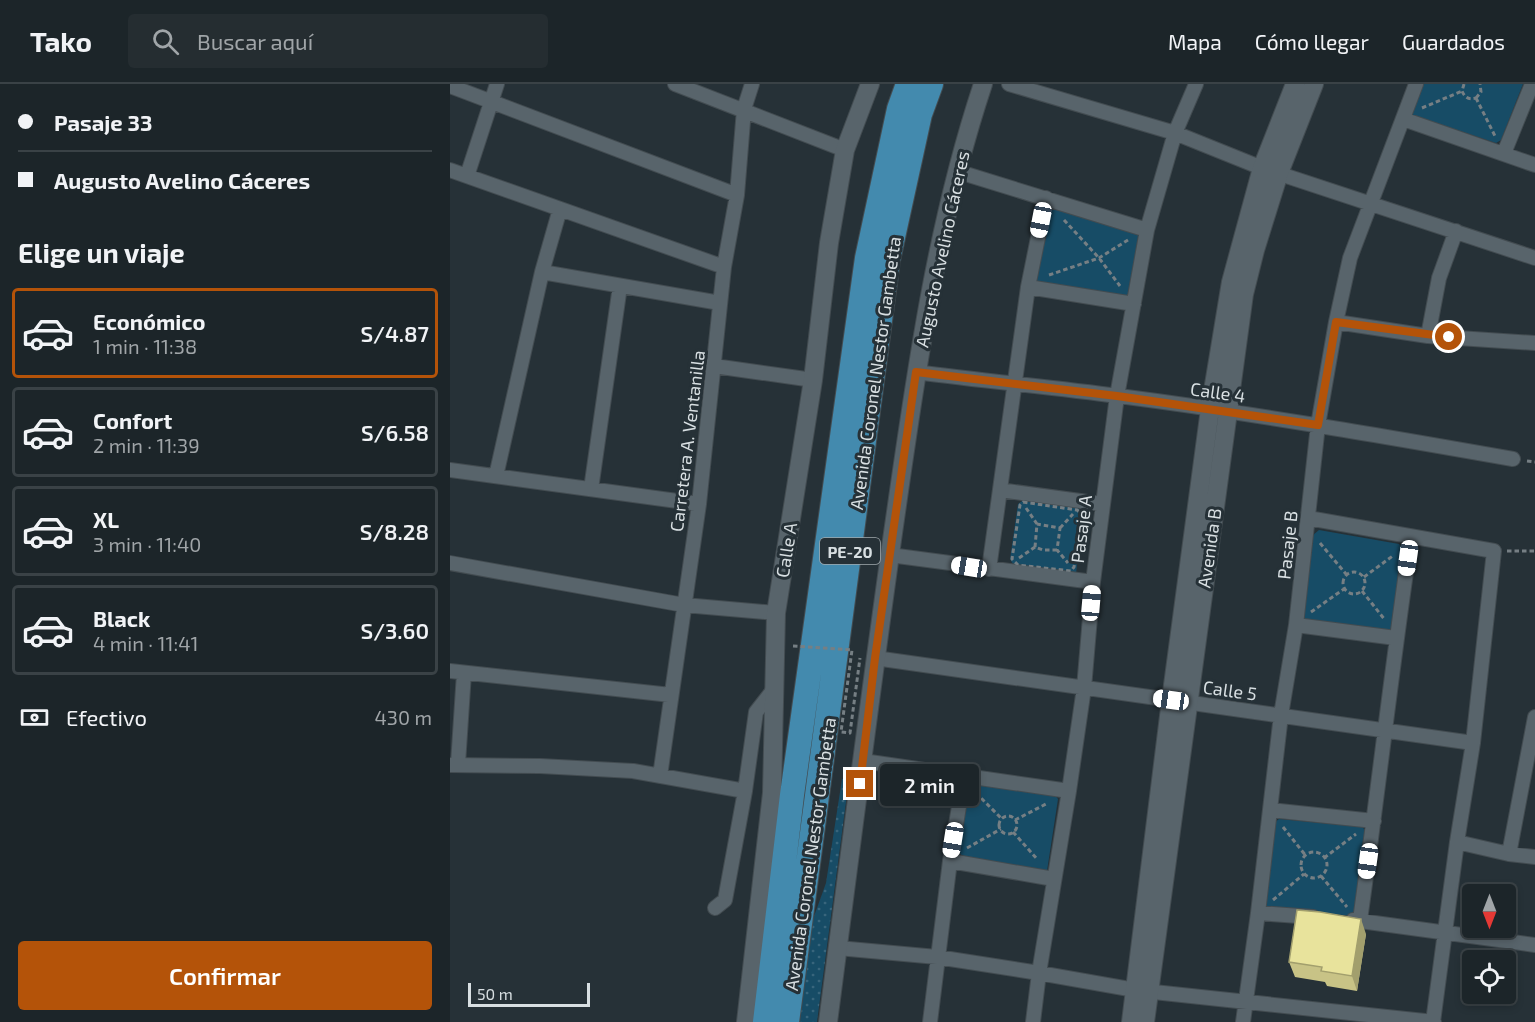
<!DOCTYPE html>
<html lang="es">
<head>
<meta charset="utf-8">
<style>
  body { margin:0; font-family:"Exo 2",sans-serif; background:#252d31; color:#f1f3f6; height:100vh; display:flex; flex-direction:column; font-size:22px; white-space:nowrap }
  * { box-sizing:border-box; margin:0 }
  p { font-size:20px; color:#a0a5a8 }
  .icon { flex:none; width:33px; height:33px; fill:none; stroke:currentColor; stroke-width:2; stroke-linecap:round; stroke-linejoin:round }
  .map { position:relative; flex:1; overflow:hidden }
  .sheet { display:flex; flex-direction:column; background:#1c2529; width:450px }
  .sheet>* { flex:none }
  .hud { display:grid; align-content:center; height:132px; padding:0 18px; background:#1c2529 }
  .needle { width:39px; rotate:180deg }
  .fabs { position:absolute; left:1012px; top:800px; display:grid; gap:12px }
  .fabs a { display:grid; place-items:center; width:54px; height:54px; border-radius:6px; background:#1c2529; box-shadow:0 3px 9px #0003,0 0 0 2px #3a4246; font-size:30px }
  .scale { position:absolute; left:18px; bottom:15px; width:122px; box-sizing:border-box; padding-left:6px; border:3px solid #d8dfe2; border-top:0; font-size:16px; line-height:21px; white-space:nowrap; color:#d8dfe2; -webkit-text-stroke:4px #263137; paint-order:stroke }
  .end { position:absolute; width:27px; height:27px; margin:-14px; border:8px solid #b45309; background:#fff; box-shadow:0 0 0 3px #fff }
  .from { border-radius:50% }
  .bubble { position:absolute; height:42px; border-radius:6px; background:#1c2529; box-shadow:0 3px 9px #0003,0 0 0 2px #3a4246; font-size:20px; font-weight:600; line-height:42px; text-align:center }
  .car { position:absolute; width:18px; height:36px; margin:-18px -9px; border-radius:8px; box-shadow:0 0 4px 2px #0007; background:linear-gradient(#fff 24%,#345 0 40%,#fff 0 76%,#345 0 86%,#fff 0) }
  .hud b { display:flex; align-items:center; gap:21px; height:57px; font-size:22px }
  .hud b+b { border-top:2px solid #3a4246 }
  .hud i { width:15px; height:15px; background:#f1f3f6 }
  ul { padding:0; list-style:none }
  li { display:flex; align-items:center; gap:18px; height:90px; margin:0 12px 9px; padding:0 6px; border:3px solid #3a4246; border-radius:6px }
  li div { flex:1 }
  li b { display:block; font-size:22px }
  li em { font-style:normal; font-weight:600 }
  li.on { border-color:#b45309 }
  li>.icon { width:54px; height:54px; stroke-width:1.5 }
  h2 { padding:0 18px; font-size:27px; line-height:72px }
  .pay { display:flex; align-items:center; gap:15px; height:66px; padding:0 18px; font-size:22px }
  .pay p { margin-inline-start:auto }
  .button { display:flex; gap:12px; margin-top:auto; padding:12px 18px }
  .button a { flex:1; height:69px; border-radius:6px; background:#b45309; color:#fff; font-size:24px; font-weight:600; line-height:69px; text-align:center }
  header { display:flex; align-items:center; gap:36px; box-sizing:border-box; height:84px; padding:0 30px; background:#1c2529; border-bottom:2px solid #3a4246 }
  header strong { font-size:28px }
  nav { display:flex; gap:33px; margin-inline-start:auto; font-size:21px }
  .search { width:420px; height:54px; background:#252d31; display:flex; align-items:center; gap:15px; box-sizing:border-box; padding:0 21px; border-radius:6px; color:#a0a5a8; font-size:22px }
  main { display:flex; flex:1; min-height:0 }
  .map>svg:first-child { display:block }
</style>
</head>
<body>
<header>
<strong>Tako</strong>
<div class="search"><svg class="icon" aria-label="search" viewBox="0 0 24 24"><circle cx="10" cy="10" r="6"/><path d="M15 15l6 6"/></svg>Buscar aquí</div>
<nav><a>Mapa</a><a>Cómo llegar</a><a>Guardados</a></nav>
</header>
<main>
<section class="sheet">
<div class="hud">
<b><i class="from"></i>Pasaje 33</b>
<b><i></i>Augusto Avelino Cáceres</b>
</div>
<h2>Elige un viaje</h2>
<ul>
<li class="on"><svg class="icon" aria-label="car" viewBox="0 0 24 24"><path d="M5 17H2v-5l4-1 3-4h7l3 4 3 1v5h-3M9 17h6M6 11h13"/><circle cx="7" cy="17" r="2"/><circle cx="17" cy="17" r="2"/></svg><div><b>Económico</b><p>1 min · 11:38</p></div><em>S/4.87</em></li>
<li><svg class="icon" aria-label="car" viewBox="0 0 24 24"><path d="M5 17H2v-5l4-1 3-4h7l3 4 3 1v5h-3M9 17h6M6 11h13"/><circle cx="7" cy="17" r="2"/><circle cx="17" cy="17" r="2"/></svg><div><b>Confort</b><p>2 min · 11:39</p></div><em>S/6.58</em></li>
<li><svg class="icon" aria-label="car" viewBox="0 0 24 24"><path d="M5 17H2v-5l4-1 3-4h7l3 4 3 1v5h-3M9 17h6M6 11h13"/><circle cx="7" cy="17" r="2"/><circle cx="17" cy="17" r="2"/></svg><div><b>XL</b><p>3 min · 11:40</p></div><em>S/8.28</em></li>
<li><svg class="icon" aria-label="car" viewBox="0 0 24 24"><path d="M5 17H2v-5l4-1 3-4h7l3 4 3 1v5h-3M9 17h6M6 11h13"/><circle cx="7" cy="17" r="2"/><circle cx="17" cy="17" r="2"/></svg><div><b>Black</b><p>4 min · 11:41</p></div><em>S/3.60</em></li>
</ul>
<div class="pay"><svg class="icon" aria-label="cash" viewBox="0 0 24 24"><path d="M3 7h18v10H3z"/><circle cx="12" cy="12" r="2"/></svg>Efectivo<p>430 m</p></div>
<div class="button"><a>Confirmar</a></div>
</section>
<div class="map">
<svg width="1085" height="938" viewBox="0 0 1085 938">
  <defs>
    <pattern id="grass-dots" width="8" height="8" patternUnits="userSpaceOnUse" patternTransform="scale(1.5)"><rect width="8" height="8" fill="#174c66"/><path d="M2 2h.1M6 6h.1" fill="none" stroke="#38657c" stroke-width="1.8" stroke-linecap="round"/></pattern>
  </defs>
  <rect width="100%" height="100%" fill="#263137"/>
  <!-- grass -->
  <path fill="url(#grass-dots)" d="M 392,695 L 399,695 L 367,938 L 348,938 L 362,838 L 376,799 Z"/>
  <!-- park -->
  <path fill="#174c66" d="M 971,0 L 1073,0 L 1051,56 L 1046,59 L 962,31 L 960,27 Z
    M 600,121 L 689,146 L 679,215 L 587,199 L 585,194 Z
    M 572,417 L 627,423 L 633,429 L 626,490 L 564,482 L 560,475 L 568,420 Z
    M 869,446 L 949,460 L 953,465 L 944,541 L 936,549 L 857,538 L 852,533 L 863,451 Z
    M 525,698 L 604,710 L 608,715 L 597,787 L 591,788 L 512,773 L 510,769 L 518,699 Z
    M 829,735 L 913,743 L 915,748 L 904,832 L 814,824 L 824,739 Z"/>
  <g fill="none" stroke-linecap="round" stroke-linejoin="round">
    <!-- minor casing -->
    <g stroke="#434c51" stroke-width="16">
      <path id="minor" d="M 225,0 L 395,66
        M 559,0 L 725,49 L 812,84 L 1085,174
        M 0,2 L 287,111
        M 953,35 L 1085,81
        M 1054,69 L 1082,0
        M 0,86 L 274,183
        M 506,87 L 697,146
        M 17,92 L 47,0
        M 92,188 L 270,219
        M 578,203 L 684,220
        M 886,238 L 978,252 L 1085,259
        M 978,252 L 989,194 L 1006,147
        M 264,282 L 363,296
        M 466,288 C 533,297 601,303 669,312 C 801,329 932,352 1063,375
        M 0,386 L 249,420
        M 46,392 L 92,188 L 110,125
        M 141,405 L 170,202
        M 550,406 L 652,420
        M 858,434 L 1044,467 L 1023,659 L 1007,758 L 983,938
        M 440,471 L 643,498
        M 0,479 L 234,521 L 326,529
        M 539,485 L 578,203 L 596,114
        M 846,541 L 946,554
        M 425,574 L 1023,659
        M 0,587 L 221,611
        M 413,677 L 619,707
        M 8,680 L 14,589
        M 0,681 L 90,682 L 183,687 L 295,707
        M 210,692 L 249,420 L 274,183 L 287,111 L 294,25 L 302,0
        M 820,726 L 924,737
        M 1007,758 L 1059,770 L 1085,773
        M 1059,770 L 1085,633
        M 500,777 L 604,795
        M 265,824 L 275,816 L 295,707 L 306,628 L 324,605
        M 808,829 L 863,833
        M 903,836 L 1085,861
        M 910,836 C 928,709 942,581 961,454
        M 388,864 L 487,873 L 589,889 L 685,906 L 984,938
        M 480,938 L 500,777 L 514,692
        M 583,938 L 589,889 L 619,707 L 634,604 L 643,498 L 667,312 L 697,146 L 725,49 L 746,0
        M 793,938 L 808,829 L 831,631 L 846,541 L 868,341 L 886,238 L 900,174 L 966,0"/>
    </g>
    <!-- tertiary casing -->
    <g stroke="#434c51" stroke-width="20">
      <path id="tertiary" d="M 296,938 L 322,709 L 326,529 L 363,296 L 379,159 L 395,66 L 420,0
        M 378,938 C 400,770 421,603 445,435 C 466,289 486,141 533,0
        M 681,938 L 721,616 L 760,325 L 781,198 L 812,84 L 845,0
        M 695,938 L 794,210 L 805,166 L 829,89 L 864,0"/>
    </g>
    <!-- trunk casing -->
    <g stroke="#434c51" stroke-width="26">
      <path id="trunk" d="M 315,938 L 342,711 L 417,174 L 449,25 L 458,0
        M 337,938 L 438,176 L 470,30 L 481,0"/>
    </g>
    <!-- path -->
    <path stroke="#767f84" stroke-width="3" stroke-dasharray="4.5 3" stroke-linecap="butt" d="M 1014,0 L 1012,7 C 1015,14 1019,16 1026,14
      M 1026,14 L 1045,52
      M 1026,14 L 1031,8 L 1030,0
      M 972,24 L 1012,7
      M 614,136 L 649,174 L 670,202
      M 599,191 L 649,174 L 678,156
      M 1077,377 L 1085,378
      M 573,418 L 627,426 L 632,430 L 624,483 L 621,487 L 568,481 L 562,475 L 570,421 Z
      M 576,424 L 587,440
      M 610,444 L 623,430
      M 870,459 L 896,490
      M 607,466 L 593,466 L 585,463 L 587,440 L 610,444 L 607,466 L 618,479
      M 1057,467 L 1085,467
      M 569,474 L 585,463
      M893 499a11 11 0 1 1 22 0a11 11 0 1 1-22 0Z
      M 914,493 L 944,471
      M 912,507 L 935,536
      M 861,528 L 894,505
      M 526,709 L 552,735
      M549 741a9 9 0 1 1 18 0a9 9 0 1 1-18 0Z
      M 565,736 L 598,719
      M 833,743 L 856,772
      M 563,748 L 588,776
      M 517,764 L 551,745
      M851 781a13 13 0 1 1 26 0a13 13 0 1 1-26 0Z
      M 874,774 L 906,750
      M 871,792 L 897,823
      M 823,816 L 854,790"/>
    <!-- minor -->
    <use href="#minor" stroke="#58646b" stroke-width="14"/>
    <!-- tertiary -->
    <use href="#tertiary" stroke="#58646b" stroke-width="18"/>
    <!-- trunk -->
    <use href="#trunk" stroke="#438aae" stroke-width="24"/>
    <!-- path-bridge -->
    <path stroke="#767f84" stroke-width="3" stroke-dasharray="4.5 3" stroke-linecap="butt" d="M 343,562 L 402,566 L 391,648 L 400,649 L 410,574"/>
  </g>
  <!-- wall -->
  <path fill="#c8c386" d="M 916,850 L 907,907 L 877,902 L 875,898 L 845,893 L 839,878 Z"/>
  <!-- shaded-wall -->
  <path fill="#a29f6d" d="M 911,835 L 916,850 L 907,907 L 902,892 Z"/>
  <!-- building -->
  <path fill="#e8e39c" stroke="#a29f6d" stroke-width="1.5" d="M 847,826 L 870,828 L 911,835 L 902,892 L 871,887 L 872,883 L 839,878 Z"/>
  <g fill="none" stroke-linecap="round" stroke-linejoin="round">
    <!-- route -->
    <path stroke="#b45309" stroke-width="8" d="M 410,700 L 425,574 L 466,288 L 667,312 L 868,341 L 886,238 L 999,253"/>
  </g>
  <g text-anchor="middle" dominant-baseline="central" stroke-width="6" stroke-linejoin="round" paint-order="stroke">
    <!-- shield labels -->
    <rect fill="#263137" stroke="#a3abaf" stroke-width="1.5" x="370" y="454" width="60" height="26" rx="4.5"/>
    <g font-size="16" font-weight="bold" fill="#d8dfe2">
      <text x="400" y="467">PE-20</text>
    </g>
    <!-- street labels -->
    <g font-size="18" fill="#d8dfe2" stroke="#263137">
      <text transform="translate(492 165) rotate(-78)">Augusto Avelino Cáceres</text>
      <text transform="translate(425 289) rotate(-82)">Avenida Coronel Nestor Gambetta</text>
      <text transform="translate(768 308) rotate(8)">Calle 4</text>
      <text transform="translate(237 357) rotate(-83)">Carretera A. Ventanilla</text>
      <text transform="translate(631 445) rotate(-83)">Pasaje A</text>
      <text transform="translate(837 461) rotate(-84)">Pasaje B</text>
      <text transform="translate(759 464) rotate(-82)">Avenida B</text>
      <text transform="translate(336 466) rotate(-81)">Calle A</text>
      <text transform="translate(780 606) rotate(8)">Calle 5</text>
      <text transform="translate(360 770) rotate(-82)">Avenida Coronel Nestor Gambetta</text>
    </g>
  </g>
</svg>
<div class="fabs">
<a><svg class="needle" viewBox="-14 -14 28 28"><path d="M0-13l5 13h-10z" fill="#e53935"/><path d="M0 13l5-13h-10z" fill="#a0a5a8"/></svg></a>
<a><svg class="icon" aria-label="locate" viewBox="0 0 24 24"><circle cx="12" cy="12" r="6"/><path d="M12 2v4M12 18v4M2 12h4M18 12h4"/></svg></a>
</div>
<div class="scale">50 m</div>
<i class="end from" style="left:999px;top:253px"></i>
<i class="end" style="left:410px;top:700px"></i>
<div class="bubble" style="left:430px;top:680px;width:99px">2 min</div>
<i class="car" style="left:591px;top:136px;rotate:191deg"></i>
<i class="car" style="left:958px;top:474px;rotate:188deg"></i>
<i class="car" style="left:519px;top:483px;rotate:279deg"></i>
<i class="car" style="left:641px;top:519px;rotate:5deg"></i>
<i class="car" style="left:721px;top:616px;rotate:278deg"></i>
<i class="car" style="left:503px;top:756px;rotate:189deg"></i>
<i class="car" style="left:918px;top:777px;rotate:188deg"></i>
</div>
</main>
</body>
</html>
